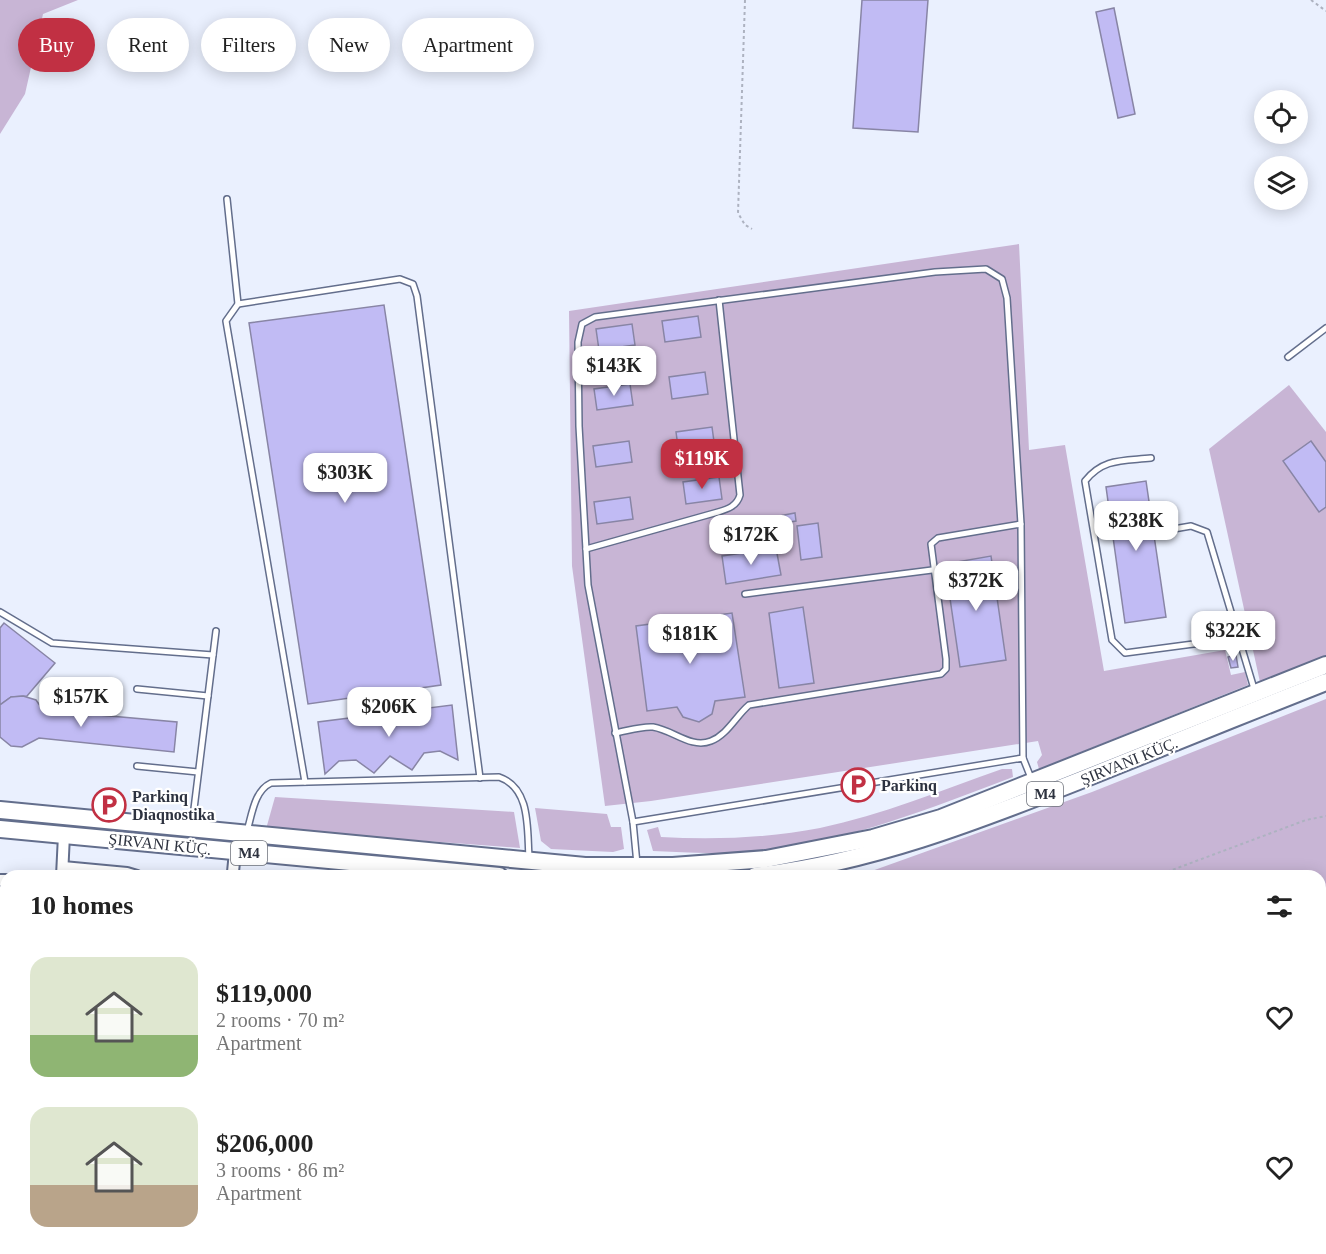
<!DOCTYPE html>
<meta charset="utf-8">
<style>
body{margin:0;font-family:Georgia,serif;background:#f6f6f6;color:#222;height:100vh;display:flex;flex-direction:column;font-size:22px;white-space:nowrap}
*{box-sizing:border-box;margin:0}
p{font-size:20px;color:#767676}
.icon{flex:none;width:33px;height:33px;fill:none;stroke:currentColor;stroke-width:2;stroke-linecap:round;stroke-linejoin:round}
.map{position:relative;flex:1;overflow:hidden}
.drawer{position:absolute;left:0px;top:870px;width:1326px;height:384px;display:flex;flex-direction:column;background:#fff;border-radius:18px 18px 0 0;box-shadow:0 3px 15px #0003}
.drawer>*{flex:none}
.banner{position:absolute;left:18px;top:18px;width:600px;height:54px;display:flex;gap:12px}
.controls{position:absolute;left:1254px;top:90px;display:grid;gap:12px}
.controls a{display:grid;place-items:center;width:54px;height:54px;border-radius:50%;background:#fff;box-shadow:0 3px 15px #0003;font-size:30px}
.price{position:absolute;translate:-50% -51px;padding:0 14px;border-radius:12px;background:#fff;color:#222;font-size:20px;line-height:39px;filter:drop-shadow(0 2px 3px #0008)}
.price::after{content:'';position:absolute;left:50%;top:36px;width:18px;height:14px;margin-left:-9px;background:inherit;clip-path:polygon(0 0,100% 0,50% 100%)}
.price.selected{background:#c13043;color:#fff}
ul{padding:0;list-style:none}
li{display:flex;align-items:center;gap:18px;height:150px;padding:0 30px}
li span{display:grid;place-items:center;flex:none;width:168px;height:120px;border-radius:18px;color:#555}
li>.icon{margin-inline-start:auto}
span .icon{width:72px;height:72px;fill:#fffc;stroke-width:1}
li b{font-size:26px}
h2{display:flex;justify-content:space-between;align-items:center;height:72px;padding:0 30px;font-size:26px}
.tag{padding:0 21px;border-radius:27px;background:#fff;box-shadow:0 3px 15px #0003;font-size:21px;line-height:54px}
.tag.selected{background:#c13043;color:#fff}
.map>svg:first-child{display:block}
.green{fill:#c8b5d5}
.building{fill:#c1bbf4;stroke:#8885a5;stroke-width:1.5}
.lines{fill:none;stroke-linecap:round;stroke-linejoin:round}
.service-casing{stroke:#636e8c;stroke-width:8}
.minor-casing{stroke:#636e8c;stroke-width:14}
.trunk-casing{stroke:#636e8c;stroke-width:20}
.path{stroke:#adb2c0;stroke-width:2;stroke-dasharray:3 3;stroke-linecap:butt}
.service{stroke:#fff;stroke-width:5}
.minor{stroke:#fff;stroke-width:10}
.trunk{stroke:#fff;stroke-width:16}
.labels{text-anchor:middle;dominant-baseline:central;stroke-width:4.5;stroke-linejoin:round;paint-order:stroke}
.shield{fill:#fff;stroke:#6c7079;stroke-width:1.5}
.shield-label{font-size:15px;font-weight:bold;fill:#2d323f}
.street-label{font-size:16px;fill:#2d323f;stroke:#fff}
.poi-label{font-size:16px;font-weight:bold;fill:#2d323f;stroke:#fff;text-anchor:start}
</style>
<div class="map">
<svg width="1326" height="1254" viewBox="0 0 1326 1254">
<rect width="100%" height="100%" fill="#eaf0fe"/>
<g class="green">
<polygon points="0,0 78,0 43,14 25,94 0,134"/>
<polygon points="1019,244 1029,450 1065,445 1104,671 1225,650 1231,675 1245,672 1248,685 1039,769 1037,762 1042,755 1038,741 651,801 605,806 572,566 569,311"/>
<polygon points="1289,385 1326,432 1326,656 1260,682 1209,449"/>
<polygon points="1326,699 1326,930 1320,932 1320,876 871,876 869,872 1092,792"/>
<path d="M1002 769H1012L1013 777C926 810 834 847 740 853 711 854 682 852 653 851L647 830 658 827 661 837C714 840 768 838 820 828 882 815 942 790 1002 769Z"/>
<polygon points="275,797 514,812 520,848 266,829"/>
<polygon points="535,808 607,814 611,827 621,827 624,849 613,852 551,849 541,841"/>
<polygon points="1326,965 1326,1112 1320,1114 1320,967"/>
</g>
<g class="building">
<polygon points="862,0 928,0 918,132 853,128"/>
<polygon points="1114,8 1135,114 1118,118 1096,12"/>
<polygon points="384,305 441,685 308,704 249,323"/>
<polygon points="698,316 701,337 665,342 662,321"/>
<polygon points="632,324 635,345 599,350 596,329"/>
<polygon points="705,372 708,394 672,399 669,377"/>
<polygon points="630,384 633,405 597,410 594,389"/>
<polygon points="712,427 715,449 679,454 676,432"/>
<polygon points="629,441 632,462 596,467 593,446"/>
<polygon points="1311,441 1326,462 1326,507 1319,512 1283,461"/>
<polygon points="719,477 722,499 686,504 683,482"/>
<polygon points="1146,481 1166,617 1125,623 1106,487"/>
<polygon points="630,497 633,519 597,524 594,502"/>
<polygon points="795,513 796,521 771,525 773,538 717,548 713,525 738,521 740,530 764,526 763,519"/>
<polygon points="818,523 822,557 801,560 797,526"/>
<polygon points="776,548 781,575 726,584 722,556"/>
<polygon points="991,556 1006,660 960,667 945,564"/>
<polygon points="803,607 814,683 779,688 769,613"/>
<polygon points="732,613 745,697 715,701 712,714 699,722 683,717 677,707 647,711 636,626"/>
<polygon points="4,623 55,663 27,696 11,697 0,705 0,628"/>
<polygon points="1236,655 1238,667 1231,668 1228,657"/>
<polygon points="23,696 36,700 43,710 177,722 174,752 39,738 22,747 11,746 0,737 0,705 11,697"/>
<polygon points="452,705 458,760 440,751 424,753 412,770 390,756 374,773 356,760 339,761 325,774 318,722"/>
</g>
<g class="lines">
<defs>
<g id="service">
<polyline points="227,199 238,304 226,321 305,782"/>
<polyline points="238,304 400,279 413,284 417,296 480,778"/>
<polyline points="1288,357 1326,328"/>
<path d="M1151 458C1123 461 1103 458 1085 481L1112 640 1125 653 1239 638"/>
<polyline points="1162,531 1191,526 1207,532 1255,692"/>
<path d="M586 549 718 512C728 509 737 506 740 495L719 300"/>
<polyline points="745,594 932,570"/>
<polyline points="0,612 52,643 213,655"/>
<polyline points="137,689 208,696"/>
<path d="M615 733C627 731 641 726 653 727 673 730 691 749 711 741 727 735 736 716 749 705L941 674 946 669V659L931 544 938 538 1021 524"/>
<polyline points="137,766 198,772"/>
<polyline points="633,822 588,585 579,426 578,342 582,324 595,317 935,272 986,269 1002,279 1007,298 1021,524 1023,758"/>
<polyline points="192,825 216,631"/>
<path d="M247 831C252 815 254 791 271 783L499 777C531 788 527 829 529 857"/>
<polyline points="637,864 633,822 1023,758 1031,778"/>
</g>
<g id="minor">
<polyline points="235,852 233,872 235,876"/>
<polyline points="63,867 127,873 137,876"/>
<polyline points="62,876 64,835"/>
<polyline points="0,880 6,880"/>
<polyline points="0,1032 6,1032"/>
<polyline points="0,1162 6,1163"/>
<polyline points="150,1248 151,1254"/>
<polyline points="272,1248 273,1254"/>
<polyline points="363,1248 364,1254"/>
<polyline points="456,1248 457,1254"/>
<polyline points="799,1248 800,1254"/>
</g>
<g id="trunk">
<polyline points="0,810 585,866 673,866 766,859 873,838 941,818 1326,665"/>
<polyline points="0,829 499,876"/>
<path d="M755 876C869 863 975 822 1081 780 1163 747 1244 714 1326 682"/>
</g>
</defs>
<use href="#service" class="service-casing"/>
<use href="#minor" class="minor-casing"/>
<use href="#trunk" class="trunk-casing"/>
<g class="path">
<polyline points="745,0 738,213 745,225 752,229"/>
<polyline points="1311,0 1326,11"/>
<polyline points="168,876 180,876"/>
<polyline points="1156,876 1306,820 1326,816"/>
<polyline points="1320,947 1326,945"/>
</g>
<use href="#service" class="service"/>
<use href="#minor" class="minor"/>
<use href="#trunk" class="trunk"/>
</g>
<defs>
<symbol id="parking-ring" viewBox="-11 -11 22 22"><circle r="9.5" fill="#fff" stroke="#c13043" stroke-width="1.5"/><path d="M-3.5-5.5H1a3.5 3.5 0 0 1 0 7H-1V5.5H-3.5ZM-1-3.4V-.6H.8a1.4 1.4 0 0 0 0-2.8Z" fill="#c13043"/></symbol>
</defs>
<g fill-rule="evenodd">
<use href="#parking-ring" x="839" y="766" width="38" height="38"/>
<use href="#parking-ring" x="90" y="786" width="38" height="38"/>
</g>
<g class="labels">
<g class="shield">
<rect x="1027" y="782" width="36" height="24" rx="4.5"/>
<rect x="231" y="841" width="36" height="24" rx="4.5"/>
</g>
<g class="shield-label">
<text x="1045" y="794">M4</text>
<text x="249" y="853">M4</text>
</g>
<g class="street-label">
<text transform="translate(1129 761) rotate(-22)">ŞIRVANI KÜÇ.</text>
<text transform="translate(160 844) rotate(6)">ŞIRVANI KÜÇ.</text>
</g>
<g class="poi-label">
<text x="881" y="785">Parkinq</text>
<text x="132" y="796">Parkinq<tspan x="132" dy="18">Diaqnostika</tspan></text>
</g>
</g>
</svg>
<div class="controls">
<a><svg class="icon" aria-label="locate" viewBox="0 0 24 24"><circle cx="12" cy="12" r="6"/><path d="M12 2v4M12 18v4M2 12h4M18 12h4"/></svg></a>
<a><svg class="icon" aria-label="layers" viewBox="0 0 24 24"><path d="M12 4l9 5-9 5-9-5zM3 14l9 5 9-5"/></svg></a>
</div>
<b class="price" style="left:614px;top:397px">$143K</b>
<b class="price selected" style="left:702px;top:490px">$119K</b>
<b class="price" style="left:345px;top:504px">$303K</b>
<b class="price" style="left:1136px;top:552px">$238K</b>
<b class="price" style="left:751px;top:566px">$172K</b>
<b class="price" style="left:976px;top:612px">$372K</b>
<b class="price" style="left:1233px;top:662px">$322K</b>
<b class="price" style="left:690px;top:665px">$181K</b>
<b class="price" style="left:81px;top:728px">$157K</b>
<b class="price" style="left:389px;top:738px">$206K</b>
<div class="banner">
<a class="tag selected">Buy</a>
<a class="tag">Rent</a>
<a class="tag">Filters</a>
<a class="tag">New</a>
<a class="tag">Apartment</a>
</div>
<section class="drawer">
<h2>10 homes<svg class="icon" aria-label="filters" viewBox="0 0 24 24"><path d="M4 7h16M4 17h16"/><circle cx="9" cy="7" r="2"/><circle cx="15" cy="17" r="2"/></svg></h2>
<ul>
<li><span style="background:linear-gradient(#dfe7d0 65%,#8fb573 0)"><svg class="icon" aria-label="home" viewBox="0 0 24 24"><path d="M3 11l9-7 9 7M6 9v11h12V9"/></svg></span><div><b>$119,000</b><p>2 rooms · 70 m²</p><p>Apartment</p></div><svg class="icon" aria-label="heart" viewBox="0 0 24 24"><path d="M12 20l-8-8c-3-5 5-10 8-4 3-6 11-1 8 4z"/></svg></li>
<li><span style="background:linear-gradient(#dfe7d0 65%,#b9a48a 0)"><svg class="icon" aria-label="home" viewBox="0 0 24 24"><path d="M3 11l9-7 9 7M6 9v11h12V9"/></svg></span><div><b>$206,000</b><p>3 rooms · 86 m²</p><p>Apartment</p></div><svg class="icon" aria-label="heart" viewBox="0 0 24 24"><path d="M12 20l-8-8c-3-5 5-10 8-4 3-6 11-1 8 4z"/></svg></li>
</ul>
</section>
</div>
